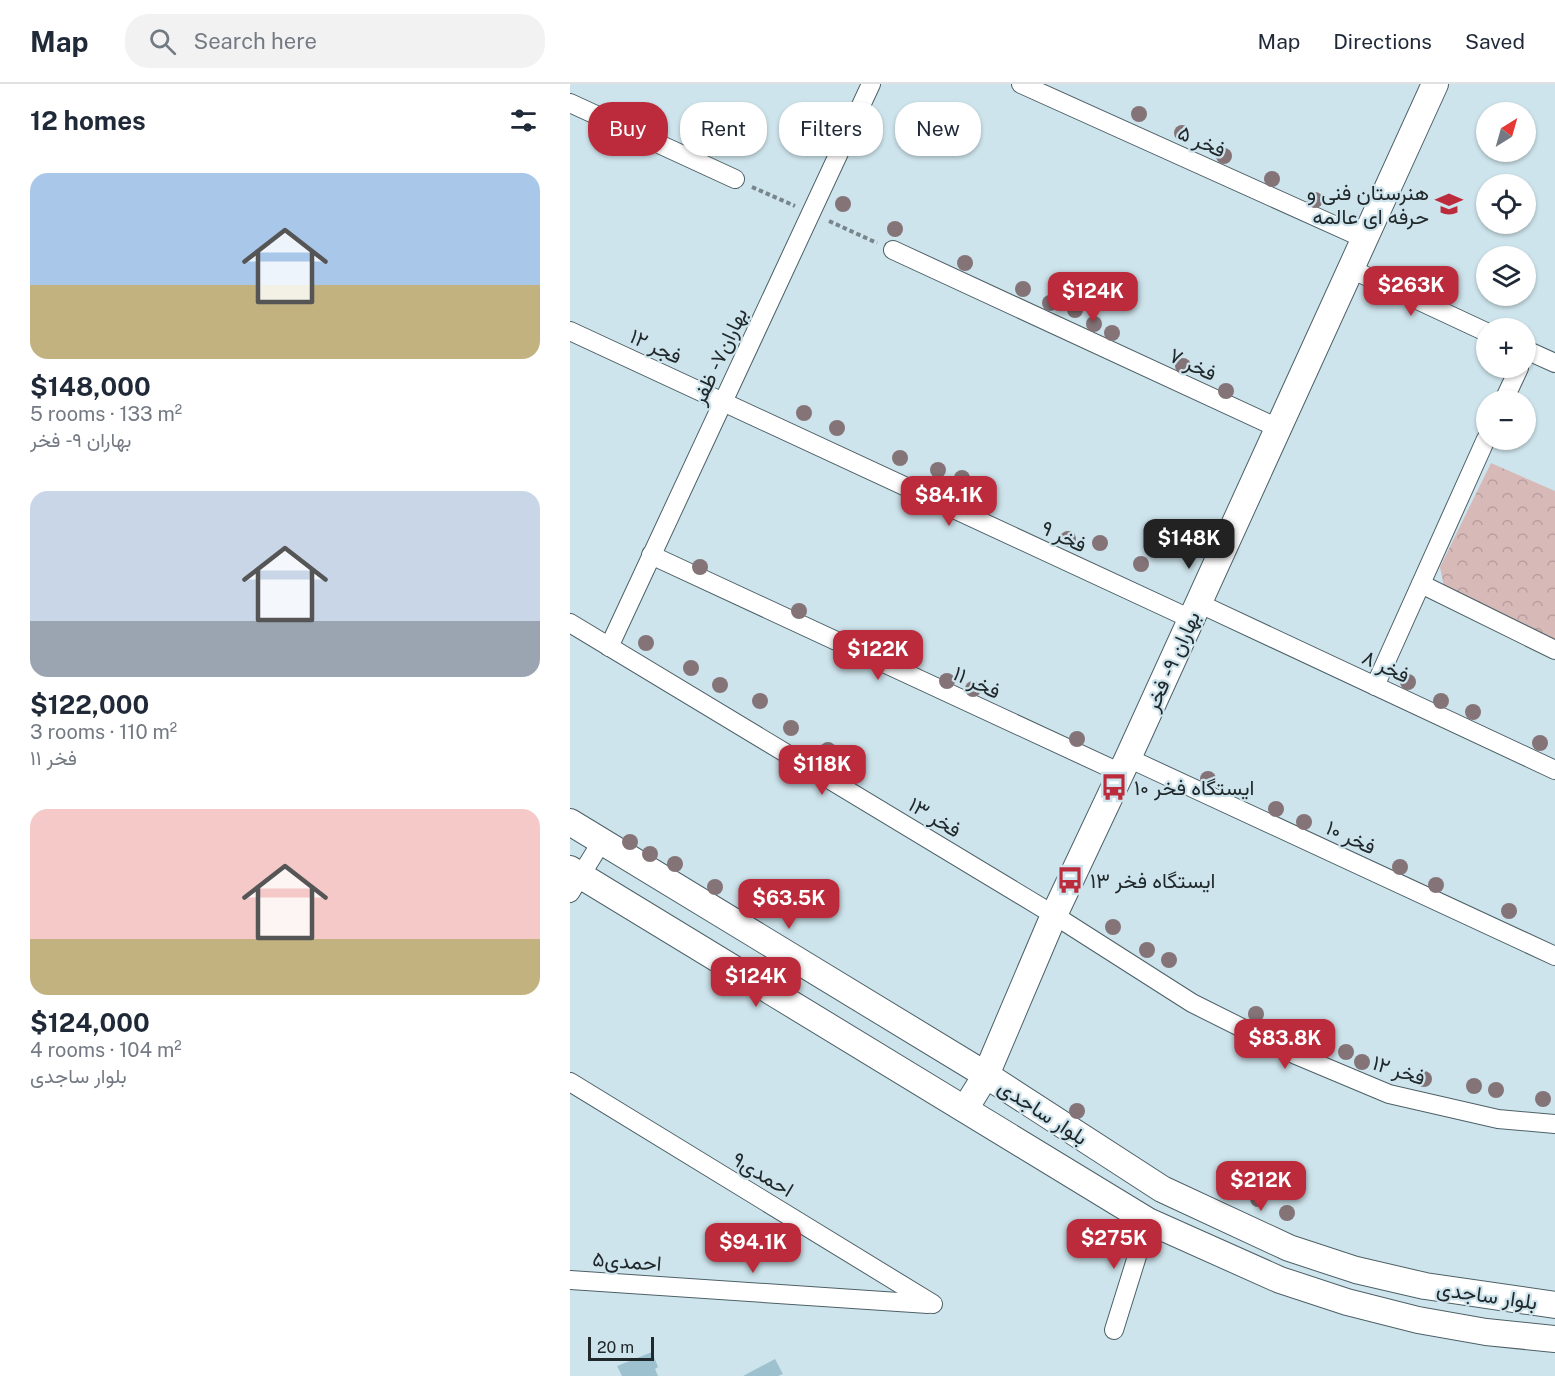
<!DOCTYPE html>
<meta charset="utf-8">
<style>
body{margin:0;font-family:"Public Sans",Vazirmatn,sans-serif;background:#f2f2f3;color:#1f2937;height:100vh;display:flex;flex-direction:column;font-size:22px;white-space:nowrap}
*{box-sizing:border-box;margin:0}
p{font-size:20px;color:#747a83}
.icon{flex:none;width:33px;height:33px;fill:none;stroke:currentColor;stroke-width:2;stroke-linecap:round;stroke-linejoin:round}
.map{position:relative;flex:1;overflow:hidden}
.side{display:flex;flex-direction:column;background:#fff;width:570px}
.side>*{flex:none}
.banner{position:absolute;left:18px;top:18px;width:570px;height:54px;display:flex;gap:12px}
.needle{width:39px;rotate:37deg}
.fabs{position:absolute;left:906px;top:18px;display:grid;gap:12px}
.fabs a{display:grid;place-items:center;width:60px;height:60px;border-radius:50%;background:#fff;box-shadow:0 2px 4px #0004;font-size:30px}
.scale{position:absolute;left:18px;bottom:15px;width:66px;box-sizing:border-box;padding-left:6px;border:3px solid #20282b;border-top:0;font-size:16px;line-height:21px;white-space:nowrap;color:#20282b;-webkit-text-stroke:4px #cee4ec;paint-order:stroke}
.price{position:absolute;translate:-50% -51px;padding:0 14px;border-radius:12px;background:#bc2b3b;color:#fff;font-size:20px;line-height:39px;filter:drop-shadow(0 2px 3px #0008)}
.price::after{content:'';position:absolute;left:50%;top:36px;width:18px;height:14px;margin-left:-9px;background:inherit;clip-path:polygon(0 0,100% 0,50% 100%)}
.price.current{background:#222;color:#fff}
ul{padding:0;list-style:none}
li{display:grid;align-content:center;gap:12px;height:318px;padding:0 30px}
li span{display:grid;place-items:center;height:186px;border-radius:18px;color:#555}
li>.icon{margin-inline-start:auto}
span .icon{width:108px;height:108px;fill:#fffc;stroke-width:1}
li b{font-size:26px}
h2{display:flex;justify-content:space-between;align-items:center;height:72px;padding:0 30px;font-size:26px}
.pill{padding:0 21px;border-radius:24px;background:#fff;box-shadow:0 2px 4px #0004;font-size:21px;line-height:54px}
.pill.current{background:#bc2b3b;color:#fff}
header{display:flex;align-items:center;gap:36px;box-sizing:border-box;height:84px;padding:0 30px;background:#fff;border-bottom:2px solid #e0e1e3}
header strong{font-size:28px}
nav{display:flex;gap:33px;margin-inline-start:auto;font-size:21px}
.search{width:420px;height:54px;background:#f2f2f3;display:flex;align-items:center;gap:15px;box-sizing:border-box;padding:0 21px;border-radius:24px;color:#747a83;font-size:22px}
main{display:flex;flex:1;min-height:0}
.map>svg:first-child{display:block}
.forest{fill:url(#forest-crowns)}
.building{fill:#9ec1cf}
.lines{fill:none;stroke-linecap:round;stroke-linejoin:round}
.street-casing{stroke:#4d6067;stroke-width:20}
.secondary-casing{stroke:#4d6067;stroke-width:28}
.path{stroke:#77868b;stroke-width:4;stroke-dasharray:4.5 3;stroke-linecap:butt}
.street{stroke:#fff;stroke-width:18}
.secondary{stroke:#fff;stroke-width:26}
.tree{fill:#847478}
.labels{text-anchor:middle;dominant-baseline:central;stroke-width:4.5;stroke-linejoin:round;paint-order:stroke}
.street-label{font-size:21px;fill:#20282b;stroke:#cee4ec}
.poi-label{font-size:21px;fill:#20282b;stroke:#cee4ec;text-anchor:start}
</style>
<header>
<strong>Map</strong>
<div class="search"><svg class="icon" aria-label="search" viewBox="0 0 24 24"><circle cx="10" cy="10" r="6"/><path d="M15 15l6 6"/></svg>Search here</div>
<nav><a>Map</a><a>Directions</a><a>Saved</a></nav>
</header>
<main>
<section class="side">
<h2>12 homes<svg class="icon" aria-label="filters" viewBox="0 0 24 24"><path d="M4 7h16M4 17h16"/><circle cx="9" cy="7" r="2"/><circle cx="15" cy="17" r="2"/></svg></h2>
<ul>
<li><span style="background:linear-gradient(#a9c7e8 60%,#c2b280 0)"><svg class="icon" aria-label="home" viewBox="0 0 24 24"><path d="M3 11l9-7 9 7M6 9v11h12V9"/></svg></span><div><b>$148,000</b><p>5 rooms · 133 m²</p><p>بهاران ۹ - فخر</p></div></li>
<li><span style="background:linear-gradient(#c9d6e8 70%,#9aa5b1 0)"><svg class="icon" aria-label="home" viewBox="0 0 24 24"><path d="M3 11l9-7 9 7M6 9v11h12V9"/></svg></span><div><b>$122,000</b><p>3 rooms · 110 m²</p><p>فخر ۱۱</p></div></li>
<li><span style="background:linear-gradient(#f6c9c9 70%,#c2b280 0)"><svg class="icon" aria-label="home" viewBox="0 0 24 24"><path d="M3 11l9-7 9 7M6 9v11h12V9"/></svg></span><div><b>$124,000</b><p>4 rooms · 104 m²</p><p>بلوار ساجدی</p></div></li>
</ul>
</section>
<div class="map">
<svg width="985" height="1292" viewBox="0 0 985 1292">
<defs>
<pattern id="forest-crowns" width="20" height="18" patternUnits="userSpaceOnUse" patternTransform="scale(1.5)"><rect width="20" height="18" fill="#d7b9b8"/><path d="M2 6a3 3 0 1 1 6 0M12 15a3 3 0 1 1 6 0" fill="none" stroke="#b89f9e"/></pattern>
</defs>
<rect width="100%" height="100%" fill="#cee4ec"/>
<polygon class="forest" points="921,379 985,407 985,556 874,503 870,483"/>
<g class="building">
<polygon points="82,1268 88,1283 85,1285 88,1292 52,1292 47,1282"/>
<polygon points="205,1275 213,1290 208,1292 173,1292"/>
</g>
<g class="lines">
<defs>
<g id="street">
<polyline points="451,0 795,155"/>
<polyline points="0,19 165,95"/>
<polyline points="323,166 708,344"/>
<polyline points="781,185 916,248"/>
<polyline points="0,247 621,535"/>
<polyline points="956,266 985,279"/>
<polyline points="934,316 949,284"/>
<polyline points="81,471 551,689"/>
<polyline points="851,500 985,566"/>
<polyline points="628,519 985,686"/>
<polyline points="0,539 484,831 622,919 726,971 819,1010 928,1035 985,1040"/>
<polyline points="39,563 301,0"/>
<polyline points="805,602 916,355"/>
<polyline points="558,674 985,872"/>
<polyline points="0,809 32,757"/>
<polyline points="0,998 363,1220"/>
<polyline points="0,1196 358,1220"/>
<polyline points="544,1246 578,1137"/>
</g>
<g id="secondary">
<polyline points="0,738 416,991 592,1105 719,1164 786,1186 855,1202 985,1221"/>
<polyline points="0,785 578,1137 710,1196 777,1218 848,1236 916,1248 985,1255"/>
<polyline points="395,1025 416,991 484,831 558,674 865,0"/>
</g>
</defs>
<use href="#street" class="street-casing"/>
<use href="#secondary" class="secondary-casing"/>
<g class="path">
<polyline points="182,103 225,122"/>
<polyline points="259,137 307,159"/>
</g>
<use href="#street" class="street"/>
<use href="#secondary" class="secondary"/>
</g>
<g class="tree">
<circle cx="569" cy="30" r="8"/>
<circle cx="612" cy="49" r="8"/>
<circle cx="654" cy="72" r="8"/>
<circle cx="702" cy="95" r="8"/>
<circle cx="745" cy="116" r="8"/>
<circle cx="273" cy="120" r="8"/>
<circle cx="325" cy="145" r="8"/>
<circle cx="395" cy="179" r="8"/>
<circle cx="453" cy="205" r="8"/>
<circle cx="480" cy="219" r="8"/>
<circle cx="505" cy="226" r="8"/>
<circle cx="524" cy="240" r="8"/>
<circle cx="542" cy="249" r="8"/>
<circle cx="613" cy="282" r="8"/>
<circle cx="656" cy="307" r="8"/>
<circle cx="234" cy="329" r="8"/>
<circle cx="267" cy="344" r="8"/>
<circle cx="330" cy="374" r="8"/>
<circle cx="368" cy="386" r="8"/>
<circle cx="392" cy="394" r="8"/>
<circle cx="498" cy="455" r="8"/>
<circle cx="530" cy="459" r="8"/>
<circle cx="571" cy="480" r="8"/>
<circle cx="130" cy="483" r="8"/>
<circle cx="229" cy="527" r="8"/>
<circle cx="76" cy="559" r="8"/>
<circle cx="121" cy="584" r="8"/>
<circle cx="377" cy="597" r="8"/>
<circle cx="838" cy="598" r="8"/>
<circle cx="150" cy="601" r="8"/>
<circle cx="403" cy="605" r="8"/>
<circle cx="190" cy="617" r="8"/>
<circle cx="871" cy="617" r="8"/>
<circle cx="903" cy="628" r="8"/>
<circle cx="221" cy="644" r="8"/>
<circle cx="507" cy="655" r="8"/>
<circle cx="970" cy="659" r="8"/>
<circle cx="258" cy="666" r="8"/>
<circle cx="638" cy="695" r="8"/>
<circle cx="706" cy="725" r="8"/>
<circle cx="734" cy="738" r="8"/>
<circle cx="60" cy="758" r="8"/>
<circle cx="80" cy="770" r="8"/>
<circle cx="105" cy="780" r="8"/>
<circle cx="830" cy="783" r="8"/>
<circle cx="866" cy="801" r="8"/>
<circle cx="145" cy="803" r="8"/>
<circle cx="939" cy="827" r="8"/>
<circle cx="543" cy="843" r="8"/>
<circle cx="577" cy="866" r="8"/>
<circle cx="599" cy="876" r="8"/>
<circle cx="686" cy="930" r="8"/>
<circle cx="739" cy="952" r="8"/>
<circle cx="776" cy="968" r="8"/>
<circle cx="792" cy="978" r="8"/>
<circle cx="854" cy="995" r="8"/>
<circle cx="904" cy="1002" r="8"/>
<circle cx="926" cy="1006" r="8"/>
<circle cx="973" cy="1015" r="8"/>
<circle cx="507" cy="1027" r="8"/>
<circle cx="660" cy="1106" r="8"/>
<circle cx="688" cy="1115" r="8"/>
<circle cx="717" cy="1129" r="8"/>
</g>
<defs>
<symbol id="school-bare" viewBox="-9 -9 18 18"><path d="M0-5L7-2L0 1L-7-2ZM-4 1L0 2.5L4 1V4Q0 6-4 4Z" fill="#bc2b3b" stroke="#cee4ec" stroke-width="2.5" paint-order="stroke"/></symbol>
<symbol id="bus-bare" viewBox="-9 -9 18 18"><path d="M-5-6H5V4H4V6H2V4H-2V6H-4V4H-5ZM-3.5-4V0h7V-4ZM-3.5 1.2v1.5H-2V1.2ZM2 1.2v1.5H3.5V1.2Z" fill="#bc2b3b" stroke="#cee4ec" stroke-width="2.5" paint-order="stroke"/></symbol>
</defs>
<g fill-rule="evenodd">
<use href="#school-bare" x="860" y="101" width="38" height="38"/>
<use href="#bus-bare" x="525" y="684" width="38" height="38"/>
<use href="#bus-bare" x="481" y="777" width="38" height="38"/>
</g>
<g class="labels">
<g class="street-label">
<text transform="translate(632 57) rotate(24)">فخر ۵</text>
<text transform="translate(86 262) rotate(25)">فجر ۱۲</text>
<text transform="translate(149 272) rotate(-65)">بهاران۷ - ظفر</text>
<text transform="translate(623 280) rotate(25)">فخر ۷</text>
<text transform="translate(494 452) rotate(25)">فخر ۹</text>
<text transform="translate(602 577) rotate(-66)">بهاران ۹ - فخر</text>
<text transform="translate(816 582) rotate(25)">فخر ۸</text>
<text transform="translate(407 598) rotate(25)">فخر ۱۱</text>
<text transform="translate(365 733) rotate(31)">فخر ۱۳</text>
<text transform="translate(781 753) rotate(25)">فخر ۱۰</text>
<text transform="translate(829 986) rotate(18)">فخر ۱۲</text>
<text transform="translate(473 1028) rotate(33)">بلوار ساجدی</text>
<text transform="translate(193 1090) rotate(31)">احمدی۹</text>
<text transform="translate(57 1177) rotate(4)">احمدی۵</text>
<text transform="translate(917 1211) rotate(8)">بلوار ساجدی</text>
</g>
<g class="poi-label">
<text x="859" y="108" text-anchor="end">هنرستان فنی و<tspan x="859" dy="24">حرفه ای عالمه</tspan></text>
<text x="564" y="703">ایستگاه فخر ۱۰</text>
<text x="520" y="796">ایستگاه فخر ۱۳</text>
</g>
</g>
</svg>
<div class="fabs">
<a><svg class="needle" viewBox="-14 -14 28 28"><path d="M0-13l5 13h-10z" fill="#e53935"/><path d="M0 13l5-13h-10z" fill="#747a83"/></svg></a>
<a><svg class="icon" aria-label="locate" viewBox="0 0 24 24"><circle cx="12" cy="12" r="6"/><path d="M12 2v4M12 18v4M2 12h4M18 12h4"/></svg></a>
<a><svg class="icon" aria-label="layers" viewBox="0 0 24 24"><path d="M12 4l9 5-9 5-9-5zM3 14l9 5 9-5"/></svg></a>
<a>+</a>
<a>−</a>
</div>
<div class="scale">20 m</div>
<b class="price" style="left:841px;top:233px">$263K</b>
<b class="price" style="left:523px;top:239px">$124K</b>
<b class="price" style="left:379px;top:443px">$84.1K</b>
<b class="price current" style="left:619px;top:486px">$148K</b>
<b class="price" style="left:308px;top:597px">$122K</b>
<b class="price" style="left:252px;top:712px">$118K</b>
<b class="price" style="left:219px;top:846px">$63.5K</b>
<b class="price" style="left:186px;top:924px">$124K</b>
<b class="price" style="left:715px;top:986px">$83.8K</b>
<b class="price" style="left:691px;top:1128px">$212K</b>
<b class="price" style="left:544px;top:1186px">$275K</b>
<b class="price" style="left:183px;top:1190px">$94.1K</b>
<div class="banner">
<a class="pill current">Buy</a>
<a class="pill">Rent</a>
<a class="pill">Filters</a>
<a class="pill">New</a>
</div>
</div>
</main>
